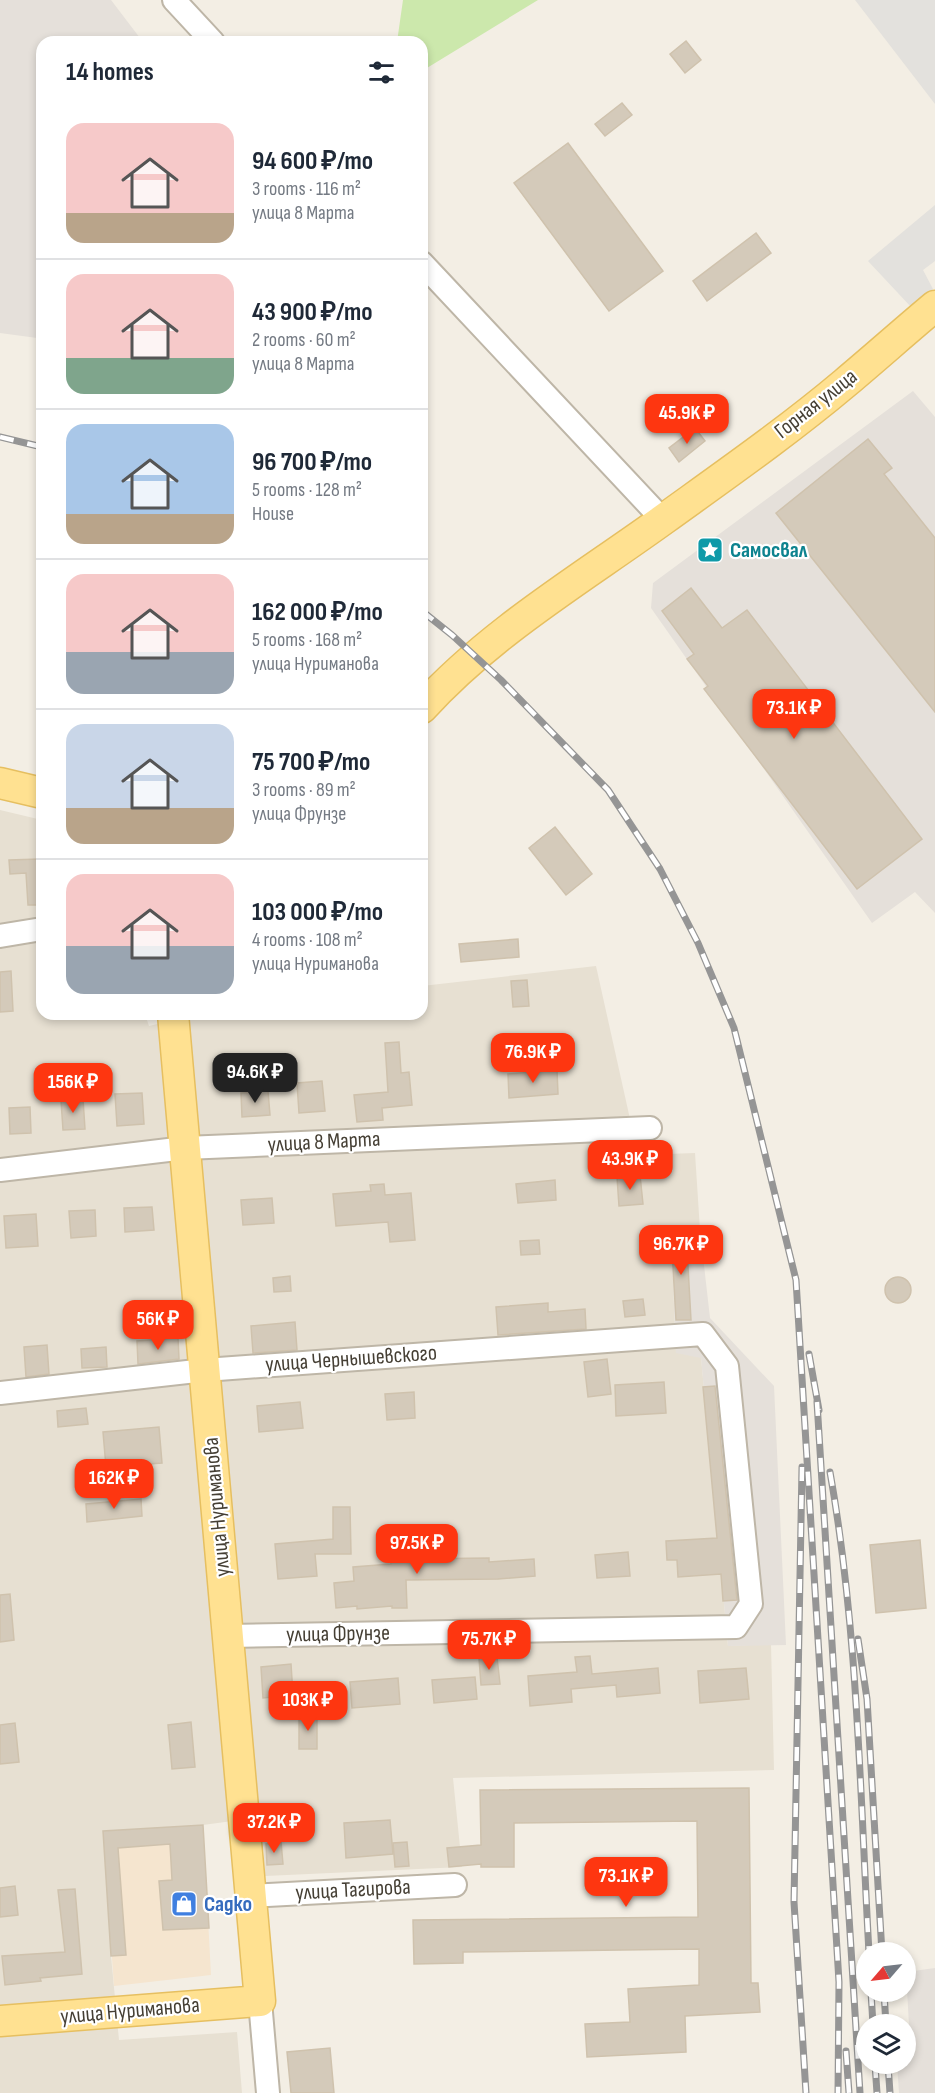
<!DOCTYPE html>
<meta charset="utf-8">
<style>
body{margin:0;font-family:"Sofia Sans Condensed",sans-serif;background:#f2f2f3;color:#1f2937;height:100vh;display:flex;flex-direction:column;font-size:22px;white-space:nowrap}
*{box-sizing:border-box;margin:0}
p{font-size:20px;color:#747a83}
.icon{flex:none;width:33px;height:33px;fill:none;stroke:currentColor;stroke-width:2;stroke-linecap:round;stroke-linejoin:round}
.map{position:relative;flex:1;overflow:hidden}
.drawer{position:absolute;left:36px;top:36px;width:392px;height:984px;display:flex;flex-direction:column;background:#fff;border-radius:18px;box-shadow:0 3px 9px #0003}
.drawer>*{flex:none}
.needle{width:39px;rotate:242deg}
.fabs{position:absolute;left:856px;top:1942px;display:grid;gap:12px}
.fabs a{display:grid;place-items:center;width:60px;height:60px;border-radius:50%;background:#fff;box-shadow:0 3px 9px #0003;font-size:30px}
.price{position:absolute;translate:-50% -51px;padding:0 14px;border-radius:12px;background:#fe3610;color:#fff;font-size:20px;line-height:39px;filter:drop-shadow(0 2px 3px #0008)}
.price::after{content:'';position:absolute;left:50%;top:36px;width:18px;height:14px;margin-left:-9px;background:inherit;clip-path:polygon(0 0,100% 0,50% 100%)}
.price.on{background:#222;color:#fff}
ul{padding:0;list-style:none}
li{display:flex;align-items:center;gap:18px;height:150px;padding:0 30px}
li+li{border-top:2px solid #e0e1e3}
li span{display:grid;place-items:center;flex:none;width:168px;height:120px;border-radius:18px;color:#555}
li>.icon{margin-inline-start:auto}
span .icon{width:72px;height:72px;fill:#fffc;stroke-width:1}
li b{font-size:26px}
h2{display:flex;justify-content:space-between;align-items:center;height:72px;padding:0 30px;font-size:26px}
.map>svg:first-child{display:block}
.residential{fill:#e7e0d2}
.commercial{fill:#f5e5cf}
.industrial{fill:#e5e0da}
.green{fill:#cce8ac}
.parking{fill:#e3e1dd}
.building{fill:#d4caba;stroke:#cfc2ad;stroke-width:1.5}
.lines{fill:none;stroke-linecap:round;stroke-linejoin:round}
.minor-casing{stroke:#beb6a7;stroke-width:26}
.major-casing{stroke:#e6bf60;stroke-width:33}
.minor{stroke:#fff;stroke-width:22}
.major{stroke:#ffe191;stroke-width:30}
.rail-casing{stroke:#959595;stroke-width:7}
.rail{stroke:#fff;stroke-width:4.5;stroke-dasharray:14;stroke-linecap:butt}
.labels{text-anchor:middle;dominant-baseline:central;stroke-width:4.5;stroke-linejoin:round;paint-order:stroke}
.street-label{font-size:22px;fill:#453f34;stroke:#fff}
.culture-label{font-size:22px;font-weight:bold;fill:#0d838f;stroke:#fff;text-anchor:start}
.shop-label{font-size:22px;font-weight:bold;fill:#366cbe;stroke:#fff;text-anchor:start}
</style>
<div class="map">
<svg width="935" height="2093" viewBox="0 0 935 2093">
<rect width="100%" height="100%" fill="#f3eee4"/>
<polygon class="residential" points="0,810 42,820 42,1014 145,1014 149,1026 198,1014 422,1014 422,986 596,966 638,1155 695,1153 700,1230 671,1232 676,1352 701,1357 728,1646 771,1644 774,1770 453,1778 462,1867 265,1876 262,1817 203,1825 103,1831 111,1956 119,2040 237,2032 242,2093 0,2093"/>
<polygon class="commercial" points="203,1825 211,1975 114,1986 103,1831"/>
<g class="industrial">
<polygon points="0,0 111,0 143,42 42,42 42,296 37,338 0,333"/>
<polygon points="913,391 935,417 935,913 915,892 872,923 651,608 653,583"/>
<polygon points="700,1230 710,1318 774,1386 786,1645 728,1646 701,1358 676,1353 671,1232"/>
<polygon points="935,1968 935,2093 899,2093 897,2064 906,2064 906,2061 911,2060 906,1972"/>
</g>
<polygon class="green" points="403,0 538,0 422,71 422,42 397,42"/>
<g class="parking">
<polygon points="855,0 935,0 935,104"/>
<polygon points="935,205 935,261 923,270 933,289 912,308 868,261"/>
</g>
<g class="building">
<polygon points="686,41 701,60 685,73 670,54"/>
<polygon points="622,103 632,115 605,136 595,124"/>
<polygon points="568,143 663,271 609,311 514,183"/>
<polygon points="756,233 771,253 707,301 693,281"/>
<polygon points="695,428 705,441 679,462 669,448"/>
<polygon points="868,439 892,468 884,474 935,538 935,712 776,513"/>
<polygon points="691,588 722,628 747,610 922,839 857,889 704,689 708,686 687,659 694,654 662,611"/>
<polygon points="555,827 592,874 566,895 529,848"/>
<polygon points="39,859 41,905 28,905 26,873 10,874 9,860"/>
<polygon points="518,939 519,957 461,962 459,944"/>
<polygon points="11,971 13,1011 0,1012 0,972"/>
<polygon points="527,980 529,1006 513,1007 511,981"/>
<polygon points="399,1042 401,1073 409,1072 412,1105 382,1108 383,1120 357,1122 354,1095 388,1092 385,1043"/>
<polygon points="557,1070 558,1094 509,1098 508,1074"/>
<polygon points="322,1081 325,1111 299,1113 297,1083"/>
<polygon points="268,1091 270,1115 242,1117 241,1093"/>
<polygon points="142,1093 144,1124 117,1126 115,1094"/>
<polygon points="83,1099 85,1129 63,1130 61,1100"/>
<polygon points="30,1107 31,1133 10,1134 9,1108"/>
<polygon points="640,1175 643,1204 619,1206 617,1177"/>
<polygon points="555,1180 556,1200 518,1203 516,1184"/>
<polygon points="384,1184 385,1195 411,1193 415,1240 390,1242 388,1222 336,1226 333,1194 371,1191 370,1185"/>
<polygon points="272,1198 274,1223 243,1225 241,1200"/>
<polygon points="152,1207 154,1230 125,1232 124,1208"/>
<polygon points="95,1210 96,1236 71,1238 69,1211"/>
<polygon points="36,1214 38,1246 6,1248 4,1216"/>
<polygon points="686,1231 691,1320 676,1320 671,1232"/>
<polygon points="539,1240 540,1254 521,1255 520,1241"/>
<polygon points="290,1276 291,1291 274,1292 273,1278"/>
<circle cx="898" cy="1290" r="13"/>
<polygon points="643,1299 645,1315 625,1317 623,1301"/>
<polygon points="548,1303 548,1312 585,1309 586,1329 498,1335 496,1307"/>
<polygon points="295,1322 297,1350 253,1353 251,1326"/>
<polygon points="178,1338 179,1359 138,1364 137,1341"/>
<polygon points="47,1345 49,1374 26,1377 24,1347"/>
<polygon points="106,1347 107,1367 82,1368 81,1349"/>
<polygon points="607,1359 611,1394 588,1397 584,1362"/>
<polygon points="664,1382 666,1413 616,1416 615,1385"/>
<polygon points="715,1386 737,1600 723,1601 721,1574 678,1577 677,1560 667,1560 666,1541 717,1538 703,1387"/>
<polygon points="414,1392 415,1418 387,1420 385,1394"/>
<polygon points="300,1402 303,1428 259,1432 257,1406"/>
<polygon points="86,1408 88,1424 58,1427 57,1411"/>
<polygon points="159,1427 162,1463 106,1467 103,1432"/>
<polygon points="141,1499 142,1516 87,1522 86,1504"/>
<polygon points="333,1507 350,1507 351,1554 315,1554 317,1576 278,1579 275,1544 333,1539"/>
<polygon points="390,1525 405,1525 406,1559 489,1558 489,1562 534,1559 535,1576 498,1579 406,1580 407,1608 392,1608 392,1606 357,1609 357,1606 336,1608 334,1583 354,1581 353,1567 391,1564"/>
<polygon points="920,1540 926,1608 876,1613 870,1545"/>
<polygon points="628,1552 630,1576 597,1578 595,1555"/>
<polygon points="10,1594 14,1640 0,1642 0,1595"/>
<polygon points="590,1656 592,1674 658,1668 660,1693 617,1697 616,1685 571,1689 572,1702 530,1706 528,1676 577,1672 575,1657"/>
<polygon points="497,1657 500,1684 481,1685 479,1658"/>
<polygon points="291,1664 293,1695 263,1698 261,1667"/>
<polygon points="746,1668 749,1699 700,1703 698,1671"/>
<polygon points="475,1677 477,1699 434,1703 432,1680"/>
<polygon points="398,1678 400,1704 352,1708 350,1682"/>
<rect x="299" y="1715" width="18" height="34"/>
<polygon points="191,1722 195,1767 172,1769 168,1725"/>
<polygon points="15,1723 19,1762 0,1764 0,1725"/>
<polygon points="749,1788 751,1983 758,1983 760,2012 685,2016 686,2052 587,2057 585,2024 630,2022 628,1989 699,1985 699,1949 463,1952 463,1963 414,1964 413,1920 698,1917 697,1821 514,1823 514,1867 481,1867 481,1864 449,1867 447,1848 481,1845 480,1790"/>
<polygon points="390,1820 393,1854 346,1858 344,1823"/>
<polygon points="203,1825 209,1928 163,1930 159,1881 172,1880 170,1844 118,1848 126,1955 111,1956 103,1831"/>
<polygon points="281,1842 283,1864 267,1865 266,1844"/>
<polygon points="407,1842 409,1866 395,1867 393,1843"/>
<polygon points="15,1886 18,1915 0,1917 0,1888"/>
<polygon points="75,1889 82,1974 40,1978 41,1981 5,1985 2,1956 65,1952 58,1890"/>
<polygon points="330,2048 334,2093 291,2093 287,2052"/>
</g>
<g class="lines">
<defs>
<g id="minor">
<polyline points="174,0 213,42"/>
<polyline points="422,263 663,520"/>
<polyline points="0,936 42,929"/>
<polyline points="0,1170 185,1148 650,1128"/>
<polyline points="0,1393 205,1370 703,1334 727,1366 751,1604 736,1627 228,1636"/>
<polyline points="251,1896 455,1885"/>
<polyline points="260,2001 268,2093"/>
</g>
<g id="major">
<path d="M422 708C491 632 581 579 664 519 725 475 788 431 845 383 876 357 905 331 935 306"/>
<polyline points="0,783 42,793"/>
<polyline points="0,2021 260,2001 173,1014"/>
</g>
</defs>
<use href="#minor" class="minor-casing"/>
<use href="#major" class="major-casing"/>
<use href="#minor" class="minor"/>
<use href="#major" class="major"/>
<defs>
<g id="rail">
<polyline points="0,437 42,447"/>
<polyline points="422,611 452,635 501,680 608,790 660,869 698,943 734,1028 796,1280 839,1982 838,2093"/>
<polyline points="809,1354 819,1410"/>
<polyline points="817,1402 860,2093"/>
<polyline points="802,1467 794,1902 806,2093"/>
<path d="M830 1472C858 1630 860 1793 869 1953"/>
<polyline points="858,1639 867,1699 882,1953"/>
<polyline points="871,1992 873,2025"/>
<polyline points="884,1992 886,2025"/>
<polyline points="846,2051 849,2093"/>
<polyline points="875,2064 877,2093"/>
<polyline points="888,2064 890,2093"/>
</g>
</defs>
<use href="#rail" class="rail-casing"/>
<use href="#rail" class="rail"/>
</g>
<defs>
<symbol id="sight-square" viewBox="-11 -11 22 22"><rect x="-9" y="-9" width="18" height="18" rx="4" fill="#0f9aa8" stroke="#fff"/><path d="M0-6L1.8-2.2L6-1.7L2.9 1.2L3.7 5.4L0 3.3L-3.7 5.4L-2.9 1.2L-6-1.7L-1.8-2.2Z" fill="#fff"/></symbol>
<symbol id="shop-square" viewBox="-11 -11 22 22"><rect x="-9" y="-9" width="18" height="18" rx="4" fill="#3f7fe0" stroke="#fff"/><path d="M-5-2.5h2.3a2.7 3.5 0 0 1 5.4 0H5L5.5 6h-11ZM-1.5-2.5h3a1.5 2.3 0 0 0-3 0Z" fill="#fff"/></symbol>
</defs>
<g fill-rule="evenodd">
<use href="#sight-square" x="695" y="535" width="30" height="30"/>
<use href="#shop-square" x="169" y="1889" width="30" height="30"/>
</g>
<g class="labels">
<g class="street-label">
<text transform="translate(816 404) rotate(-38)">Горная улица</text>
<text transform="translate(324 1142) rotate(-3)">улица 8 Марта</text>
<text transform="translate(351 1359) rotate(-4)">улица Чернышевского</text>
<text transform="translate(217 1507) rotate(-95)">улица Нуриманова</text>
<text transform="translate(338 1634) rotate(-1)">улица Фрунзе</text>
<text transform="translate(353 1890) rotate(-3)">улица Тагирова</text>
<text transform="translate(130 2011) rotate(-5)">улица Нуриманова</text>
</g>
<g class="culture-label">
<text x="730" y="550">Самосвал</text>
</g>
<g class="shop-label">
<text x="204" y="1904">Садко</text>
</g>
</g>
</svg>
<div class="fabs">
<a><svg class="needle" viewBox="-14 -14 28 28"><path d="M0-13l5 13h-10z" fill="#e53935"/><path d="M0 13l5-13h-10z" fill="#747a83"/></svg></a>
<a><svg class="icon" aria-label="layers" viewBox="0 0 24 24"><path d="M12 4l9 5-9 5-9-5zM3 14l9 5 9-5"/></svg></a>
</div>
<b class="price" style="left:687px;top:445px">45.9K ₽</b>
<b class="price" style="left:794px;top:740px">73.1K ₽</b>
<b class="price" style="left:533px;top:1084px">76.9K ₽</b>
<b class="price on" style="left:255px;top:1104px">94.6K ₽</b>
<b class="price" style="left:73px;top:1114px">156K ₽</b>
<b class="price" style="left:630px;top:1191px">43.9K ₽</b>
<b class="price" style="left:681px;top:1276px">96.7K ₽</b>
<b class="price" style="left:158px;top:1351px">56K ₽</b>
<b class="price" style="left:114px;top:1510px">162K ₽</b>
<b class="price" style="left:417px;top:1575px">97.5K ₽</b>
<b class="price" style="left:489px;top:1671px">75.7K ₽</b>
<b class="price" style="left:308px;top:1732px">103K ₽</b>
<b class="price" style="left:274px;top:1854px">37.2K ₽</b>
<b class="price" style="left:626px;top:1908px">73.1K ₽</b>
<section class="drawer">
<h2>14 homes<svg class="icon" aria-label="filters" viewBox="0 0 24 24"><path d="M4 7h16M4 17h16"/><circle cx="9" cy="7" r="2"/><circle cx="15" cy="17" r="2"/></svg></h2>
<ul>
<li><span style="background:linear-gradient(#f6c9c9 75%,#b9a48a 0)"><svg class="icon" aria-label="home" viewBox="0 0 24 24"><path d="M3 11l9-7 9 7M6 9v11h12V9"/></svg></span><div><b>94 600 ₽/mo</b><p>3 rooms · 116 m²</p><p>улица 8 Марта</p></div></li>
<li><span style="background:linear-gradient(#f6c9c9 70%,#7fa58c 0)"><svg class="icon" aria-label="home" viewBox="0 0 24 24"><path d="M3 11l9-7 9 7M6 9v11h12V9"/></svg></span><div><b>43 900 ₽/mo</b><p>2 rooms · 60 m²</p><p>улица 8 Марта</p></div></li>
<li><span style="background:linear-gradient(#a9c7e8 75%,#b9a48a 0)"><svg class="icon" aria-label="home" viewBox="0 0 24 24"><path d="M3 11l9-7 9 7M6 9v11h12V9"/></svg></span><div><b>96 700 ₽/mo</b><p>5 rooms · 128 m²</p><p>House</p></div></li>
<li><span style="background:linear-gradient(#f6c9c9 65%,#9aa5b1 0)"><svg class="icon" aria-label="home" viewBox="0 0 24 24"><path d="M3 11l9-7 9 7M6 9v11h12V9"/></svg></span><div><b>162 000 ₽/mo</b><p>5 rooms · 168 m²</p><p>улица Нуриманова</p></div></li>
<li><span style="background:linear-gradient(#c9d6e8 70%,#b9a48a 0)"><svg class="icon" aria-label="home" viewBox="0 0 24 24"><path d="M3 11l9-7 9 7M6 9v11h12V9"/></svg></span><div><b>75 700 ₽/mo</b><p>3 rooms · 89 m²</p><p>улица Фрунзе</p></div></li>
<li><span style="background:linear-gradient(#f6c9c9 60%,#9aa5b1 0)"><svg class="icon" aria-label="home" viewBox="0 0 24 24"><path d="M3 11l9-7 9 7M6 9v11h12V9"/></svg></span><div><b>103 000 ₽/mo</b><p>4 rooms · 108 m²</p><p>улица Нуриманова</p></div></li>
</ul>
</section>
</div>
